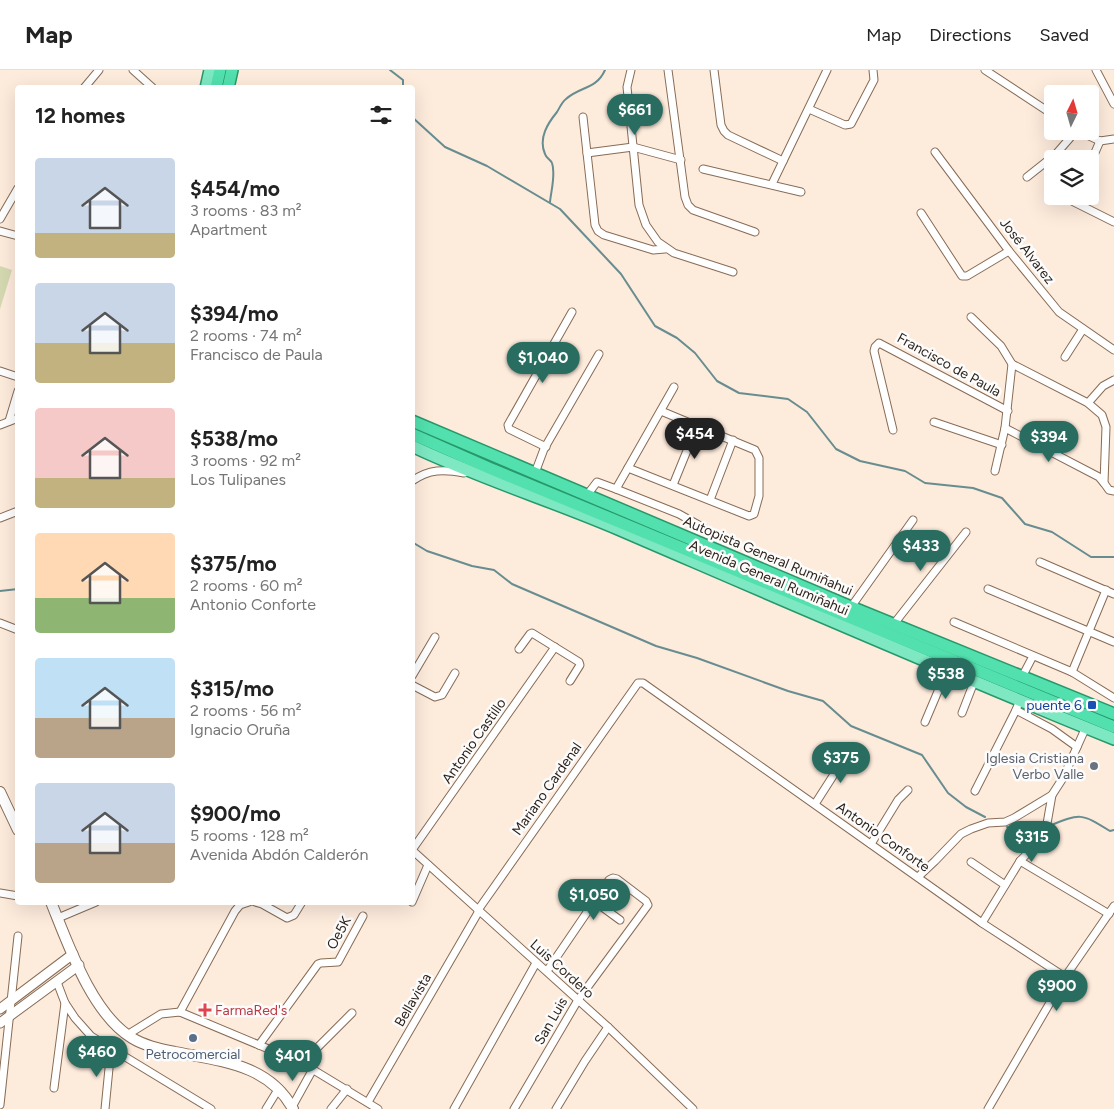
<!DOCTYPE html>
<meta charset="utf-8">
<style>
body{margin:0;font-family:Figtree,sans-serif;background:#f6f6f6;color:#222;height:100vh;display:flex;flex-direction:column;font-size:19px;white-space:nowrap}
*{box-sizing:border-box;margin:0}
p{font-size:16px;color:#767676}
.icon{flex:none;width:28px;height:28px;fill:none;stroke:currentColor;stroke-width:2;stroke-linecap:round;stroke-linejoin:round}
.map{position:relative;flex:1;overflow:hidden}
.panel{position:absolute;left:15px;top:15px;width:400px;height:820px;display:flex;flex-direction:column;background:#fff;border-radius:5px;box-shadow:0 5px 20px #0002}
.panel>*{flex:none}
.needle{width:32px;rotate:5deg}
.tools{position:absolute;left:1044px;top:15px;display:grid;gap:10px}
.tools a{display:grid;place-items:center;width:55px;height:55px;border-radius:5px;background:#fff;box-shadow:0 5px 20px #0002;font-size:25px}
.price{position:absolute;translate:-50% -42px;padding:0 11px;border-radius:18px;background:#286d60;color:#fff;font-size:16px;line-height:32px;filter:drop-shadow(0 1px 2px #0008)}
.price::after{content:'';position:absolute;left:50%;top:30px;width:15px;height:11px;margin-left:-8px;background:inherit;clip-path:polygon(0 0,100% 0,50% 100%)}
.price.current{background:#222;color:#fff}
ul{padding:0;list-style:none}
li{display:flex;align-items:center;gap:15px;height:125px;padding:0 20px}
li span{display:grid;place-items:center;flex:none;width:140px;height:100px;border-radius:5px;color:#555}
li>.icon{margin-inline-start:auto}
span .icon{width:60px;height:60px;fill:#fffc;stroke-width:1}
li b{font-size:21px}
h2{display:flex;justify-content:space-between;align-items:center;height:60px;padding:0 20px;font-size:21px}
header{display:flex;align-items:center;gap:30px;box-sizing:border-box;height:70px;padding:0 25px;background:#fff;border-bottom:1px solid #e0e0e0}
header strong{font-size:24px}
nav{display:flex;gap:28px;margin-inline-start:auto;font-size:18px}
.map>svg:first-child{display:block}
.green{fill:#d5d9b1}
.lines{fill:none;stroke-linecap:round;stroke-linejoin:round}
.stream{stroke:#678d90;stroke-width:2}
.minor-casing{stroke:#876c56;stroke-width:9}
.tertiary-casing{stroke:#876c56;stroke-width:11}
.secondary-casing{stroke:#876c56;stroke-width:12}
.primary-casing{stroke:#27986b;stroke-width:14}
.trunk-casing{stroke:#27986b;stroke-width:14}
.minor{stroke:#fff;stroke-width:7}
.tertiary{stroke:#fff;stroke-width:9}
.secondary{stroke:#fff;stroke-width:10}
.primary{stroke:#7de8c2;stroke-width:11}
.trunk{stroke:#52e0ae;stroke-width:11}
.transit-dot{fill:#1a4fb4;stroke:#fcfcfc;stroke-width:2}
.worship-dot{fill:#6b7280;stroke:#fcfcfc;stroke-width:2}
.health-dot{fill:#e0444e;stroke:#fcfcfc;stroke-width:2}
.service-dot{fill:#5c6f8a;stroke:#fcfcfc;stroke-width:2}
.labels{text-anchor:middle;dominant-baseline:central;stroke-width:5;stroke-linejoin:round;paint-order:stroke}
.street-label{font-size:14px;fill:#2a1f16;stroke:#fcfcfc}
.transit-label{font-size:14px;fill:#164399;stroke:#fcfcfc;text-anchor:end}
.worship-label{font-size:14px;fill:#5b616d;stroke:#fcfcfc;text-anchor:end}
.health-label{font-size:14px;fill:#be3a42;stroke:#fcfcfc;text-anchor:start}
.service-label{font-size:14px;fill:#4e5e75;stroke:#fcfcfc}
</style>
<header>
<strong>Map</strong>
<nav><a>Map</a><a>Directions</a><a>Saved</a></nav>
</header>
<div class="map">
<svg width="1114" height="1039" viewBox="0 0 1114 1039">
<rect width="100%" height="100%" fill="#fdebdc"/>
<polygon class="green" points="0,196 12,200 0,239"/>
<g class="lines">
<g class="stream">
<polyline points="390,0 403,10 403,18"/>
<polyline points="412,47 445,77 487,96 560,139 621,204 655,256 677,268 695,283 717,311 739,323 788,329 807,342 836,379 860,391 905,401 925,413 973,418 1002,428 1025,454 1052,462 1091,487 1114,487"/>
<path d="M550 132C551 121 556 104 552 93 551 90 546 88 545 84 538 68 548 53 557 42 560 37 562 32 566 29 580 16 596 20 605 0"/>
<polyline points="412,472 427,481 472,496 494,500 512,514 656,576 697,588 788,621 823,631 851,656 922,685 948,723 966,737 985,747"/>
<polyline points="0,521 18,519"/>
<path d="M1049 756C1081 743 1081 743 1110 761L1114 760"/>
<polyline points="1007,757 1030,763 1040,759"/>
</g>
<defs>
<g id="minor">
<polyline points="133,0 153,18"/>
<polyline points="631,0 627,17 639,135 646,155 658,172 674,183 733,202"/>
<polyline points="668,0 685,127 688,135 693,140 755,162"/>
<polyline points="714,0 721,55 724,61 728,65 783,91"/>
<polyline points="985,0 1052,44"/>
<polyline points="1096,0 1114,34"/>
<polyline points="84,18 99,0"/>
<polyline points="809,39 845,55 851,54 874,10 873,0"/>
<polyline points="583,47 595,155 598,161 604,165 653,180 665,179"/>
<polyline points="1078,61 1100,71 1114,69"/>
<polyline points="935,82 1009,181 1059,242 1114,280"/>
<polyline points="587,83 633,77 681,90"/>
<polyline points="1090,94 1100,71"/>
<polyline points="703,99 801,122"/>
<polyline points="1027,107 1056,84 1076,61"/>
<polyline points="772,114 827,0"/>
<polyline points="1076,126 1074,132 1114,152"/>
<polyline points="921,143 962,206 967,206 1009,181"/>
<polyline points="0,149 18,118"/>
<polyline points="0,161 18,166"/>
<polyline points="971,247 1001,276 1012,294 1088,333 1102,345 1106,357 1104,413 1109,420 1114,421"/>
<polyline points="1065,287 1083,259"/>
<polyline points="0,301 18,307"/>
<polyline points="1088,333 1103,316 1114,310"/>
<polyline points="9,351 18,321"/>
<polyline points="934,352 1002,375"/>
<polyline points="0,355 18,348"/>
<polyline points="1005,358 1099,407 1104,413"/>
<polyline points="893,360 874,281 875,277 879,273 1008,341"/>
<polyline points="546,377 509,359 508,355 572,242"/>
<polyline points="628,398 749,446 754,444 759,426 759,388 755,380 661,341"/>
<polyline points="995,401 1005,358 1012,294"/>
<polyline points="535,403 544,379 599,284"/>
<path d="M412 411C429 399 444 399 464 403"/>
<polyline points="673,415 697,356"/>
<polyline points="616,419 679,444 704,458"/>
<polyline points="587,425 597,412 616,419 674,317"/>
<polyline points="710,430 733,370"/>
<polyline points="0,448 18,441"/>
<polyline points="1040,492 1114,524"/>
<polyline points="988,519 1114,572"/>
<polyline points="851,537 913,450"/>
<polyline points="954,552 1072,602 1114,628"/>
<polyline points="0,553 18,560"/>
<polyline points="893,555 966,462"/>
<polyline points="519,579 530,564 532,563 579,592 580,595 570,611"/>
<polyline points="1072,602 1106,520"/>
<polyline points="412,606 435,567"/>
<polyline points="1022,607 1033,586"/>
<polyline points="412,615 435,627 442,625 455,603"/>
<polyline points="1016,640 1052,659 1077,677"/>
<polyline points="962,643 974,612"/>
<polyline points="925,652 947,600"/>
<polyline points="975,721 1016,640 1020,630"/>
<polyline points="815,734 847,684 852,680 859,681"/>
<polyline points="871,774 898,730 908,720"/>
<polyline points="412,780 608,957 693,1039"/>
<polyline points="412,780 555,577"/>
<polyline points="1020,791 1109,844"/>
<polyline points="971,792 1005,815"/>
<polyline points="918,807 935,791 961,764 971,759 988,753 1005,752 1014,748 1052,725 1063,708 1086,657"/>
<polyline points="0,823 18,826"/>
<polyline points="594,831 620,850"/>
<polyline points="255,832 262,834 287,848 294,845 302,832"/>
<polyline points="412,832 428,795"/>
<polyline points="478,840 638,613 643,613 982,853 1065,907"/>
<polyline points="58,848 96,832"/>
<polyline points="982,853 1020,791 1045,765 1052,725"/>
<polyline points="57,912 65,933 75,948 91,966 211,1039"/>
<polyline points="180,942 235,841 240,835 249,832"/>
<polyline points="127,965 161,944 180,942 302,993 378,1039"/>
<polyline points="259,975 318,894 321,893 338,892 363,846"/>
<polyline points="302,993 352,943"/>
<polyline points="54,1018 65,933"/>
<polyline points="368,1032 479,841"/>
<polyline points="0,1035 18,866"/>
<polyline points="292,1037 313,999"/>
<polyline points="105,1039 111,978"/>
<polyline points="266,1039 279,1018"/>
<polyline points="331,1039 347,1019"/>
<polyline points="454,1039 536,893"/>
<polyline points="514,1039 578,930 648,835 646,831 617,809 613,808 609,810 547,901"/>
<polyline points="556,1039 585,991 608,957"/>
<polyline points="988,1039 1065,907 1114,836"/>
</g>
<g id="tertiary">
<polyline points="0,939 73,884"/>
<polyline points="0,953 79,895"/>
</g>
<g id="secondary">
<polyline points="0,722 18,760"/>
<path d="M51 832C68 874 92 944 132 968 145 976 161 979 175 982 220 991 269 994 293 1039"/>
</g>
<g id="primary">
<polyline points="206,18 210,0"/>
<path d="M412 376C479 408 550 430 618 459 783 530 948 602 1114 669"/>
</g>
<g id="trunk">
<polyline points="216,18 220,0"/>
<polyline points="228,18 232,0"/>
<polyline points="412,351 851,537 1114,644"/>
<polyline points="412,364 489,398 1114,657"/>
</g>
</defs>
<use href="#minor" class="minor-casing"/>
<use href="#tertiary" class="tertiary-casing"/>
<use href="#secondary" class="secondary-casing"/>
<use href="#primary" class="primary-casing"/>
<use href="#trunk" class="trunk-casing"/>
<use href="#minor" class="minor"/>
<use href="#tertiary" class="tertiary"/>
<use href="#secondary" class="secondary"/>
<use href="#primary" class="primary"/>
<use href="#trunk" class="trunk"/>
</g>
<rect class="transit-dot" x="1087" y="630" width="10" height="10" rx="2.5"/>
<circle class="worship-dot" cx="1094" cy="696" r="5"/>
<path class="health-dot" d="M202.5 932.5h5v5h5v5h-5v5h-5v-5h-5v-5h5z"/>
<circle class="service-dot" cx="193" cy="968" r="5"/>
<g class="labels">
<g class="street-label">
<text transform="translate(1027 181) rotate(52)">José Alvarez</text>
<text transform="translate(949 295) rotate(29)">Francisco de Paula</text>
<text transform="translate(768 486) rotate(23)">Autopista General Rumiñahui</text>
<text transform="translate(769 508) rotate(23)">Avenida General Rumiñahui</text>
<text transform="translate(474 671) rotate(-55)">Antonio Castillo</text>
<text transform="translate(547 719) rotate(-55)">Mariano Cardenal</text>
<text transform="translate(883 767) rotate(35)">Antonio Conforte</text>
<text transform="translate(339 863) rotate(-62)">Oe5K</text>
<text transform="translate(562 899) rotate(42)">Luis Cordero</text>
<text transform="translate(413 930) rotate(-60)">Bellavista</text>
<text transform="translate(551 951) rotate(-60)">San Luis</text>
</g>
<g class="transit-label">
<text x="1082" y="635">puente 6</text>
</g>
<g class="worship-label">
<text x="1084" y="688">Iglesia Cristiana<tspan x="1084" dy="16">Verbo Valle</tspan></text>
</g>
<g class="health-label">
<text x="215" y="940">FarmaRed's</text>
</g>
<g class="service-label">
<text x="193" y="984">Petrocomercial</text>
</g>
</g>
</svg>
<div class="tools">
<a><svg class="needle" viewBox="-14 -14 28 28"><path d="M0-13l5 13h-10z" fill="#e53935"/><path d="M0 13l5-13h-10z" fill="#767676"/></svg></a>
<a><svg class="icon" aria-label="layers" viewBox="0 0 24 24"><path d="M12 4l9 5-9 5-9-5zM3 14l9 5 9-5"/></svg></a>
</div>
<b class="price" style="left:635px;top:66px">$661</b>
<b class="price" style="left:543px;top:314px">$1,040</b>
<b class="price current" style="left:695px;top:390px">$454</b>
<b class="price" style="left:1049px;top:393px">$394</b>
<b class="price" style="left:921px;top:502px">$433</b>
<b class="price" style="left:946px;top:630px">$538</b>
<b class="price" style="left:841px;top:714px">$375</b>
<b class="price" style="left:1032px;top:793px">$315</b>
<b class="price" style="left:594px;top:851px">$1,050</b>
<b class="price" style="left:1057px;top:942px">$900</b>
<b class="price" style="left:97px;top:1008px">$460</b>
<b class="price" style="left:293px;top:1012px">$401</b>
<section class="panel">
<h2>12 homes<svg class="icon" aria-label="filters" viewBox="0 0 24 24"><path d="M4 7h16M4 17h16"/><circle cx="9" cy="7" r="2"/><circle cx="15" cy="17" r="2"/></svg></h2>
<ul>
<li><span style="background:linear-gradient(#c9d6e8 75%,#c2b280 0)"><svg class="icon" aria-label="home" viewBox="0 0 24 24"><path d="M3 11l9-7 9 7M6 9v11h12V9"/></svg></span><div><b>$454/mo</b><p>3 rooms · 83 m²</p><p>Apartment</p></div></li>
<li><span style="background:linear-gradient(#c9d6e8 60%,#c2b280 0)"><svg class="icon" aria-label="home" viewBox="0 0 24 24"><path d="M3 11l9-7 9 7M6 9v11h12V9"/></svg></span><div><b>$394/mo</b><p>2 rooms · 74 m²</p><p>Francisco de Paula</p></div></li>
<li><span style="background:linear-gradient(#f6c9c9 70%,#c2b280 0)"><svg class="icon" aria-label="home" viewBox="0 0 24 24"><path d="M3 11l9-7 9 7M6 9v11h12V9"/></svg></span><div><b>$538/mo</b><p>3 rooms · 92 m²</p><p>Los Tulipanes</p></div></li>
<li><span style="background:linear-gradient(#ffd9b3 65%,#8fb573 0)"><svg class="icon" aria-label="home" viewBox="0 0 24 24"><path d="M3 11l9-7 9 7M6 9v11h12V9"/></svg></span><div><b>$375/mo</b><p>2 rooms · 60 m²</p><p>Antonio Conforte</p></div></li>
<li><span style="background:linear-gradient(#bfe0f5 60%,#b9a48a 0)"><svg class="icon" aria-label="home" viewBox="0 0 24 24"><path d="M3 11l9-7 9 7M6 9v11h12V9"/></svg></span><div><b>$315/mo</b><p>2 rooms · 56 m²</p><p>Ignacio Oruña</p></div></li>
<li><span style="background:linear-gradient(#c9d6e8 60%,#b9a48a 0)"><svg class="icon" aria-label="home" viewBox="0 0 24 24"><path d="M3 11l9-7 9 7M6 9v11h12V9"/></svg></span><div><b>$900/mo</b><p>5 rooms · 128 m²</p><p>Avenida Abdón Calderón</p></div></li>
</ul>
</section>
</div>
